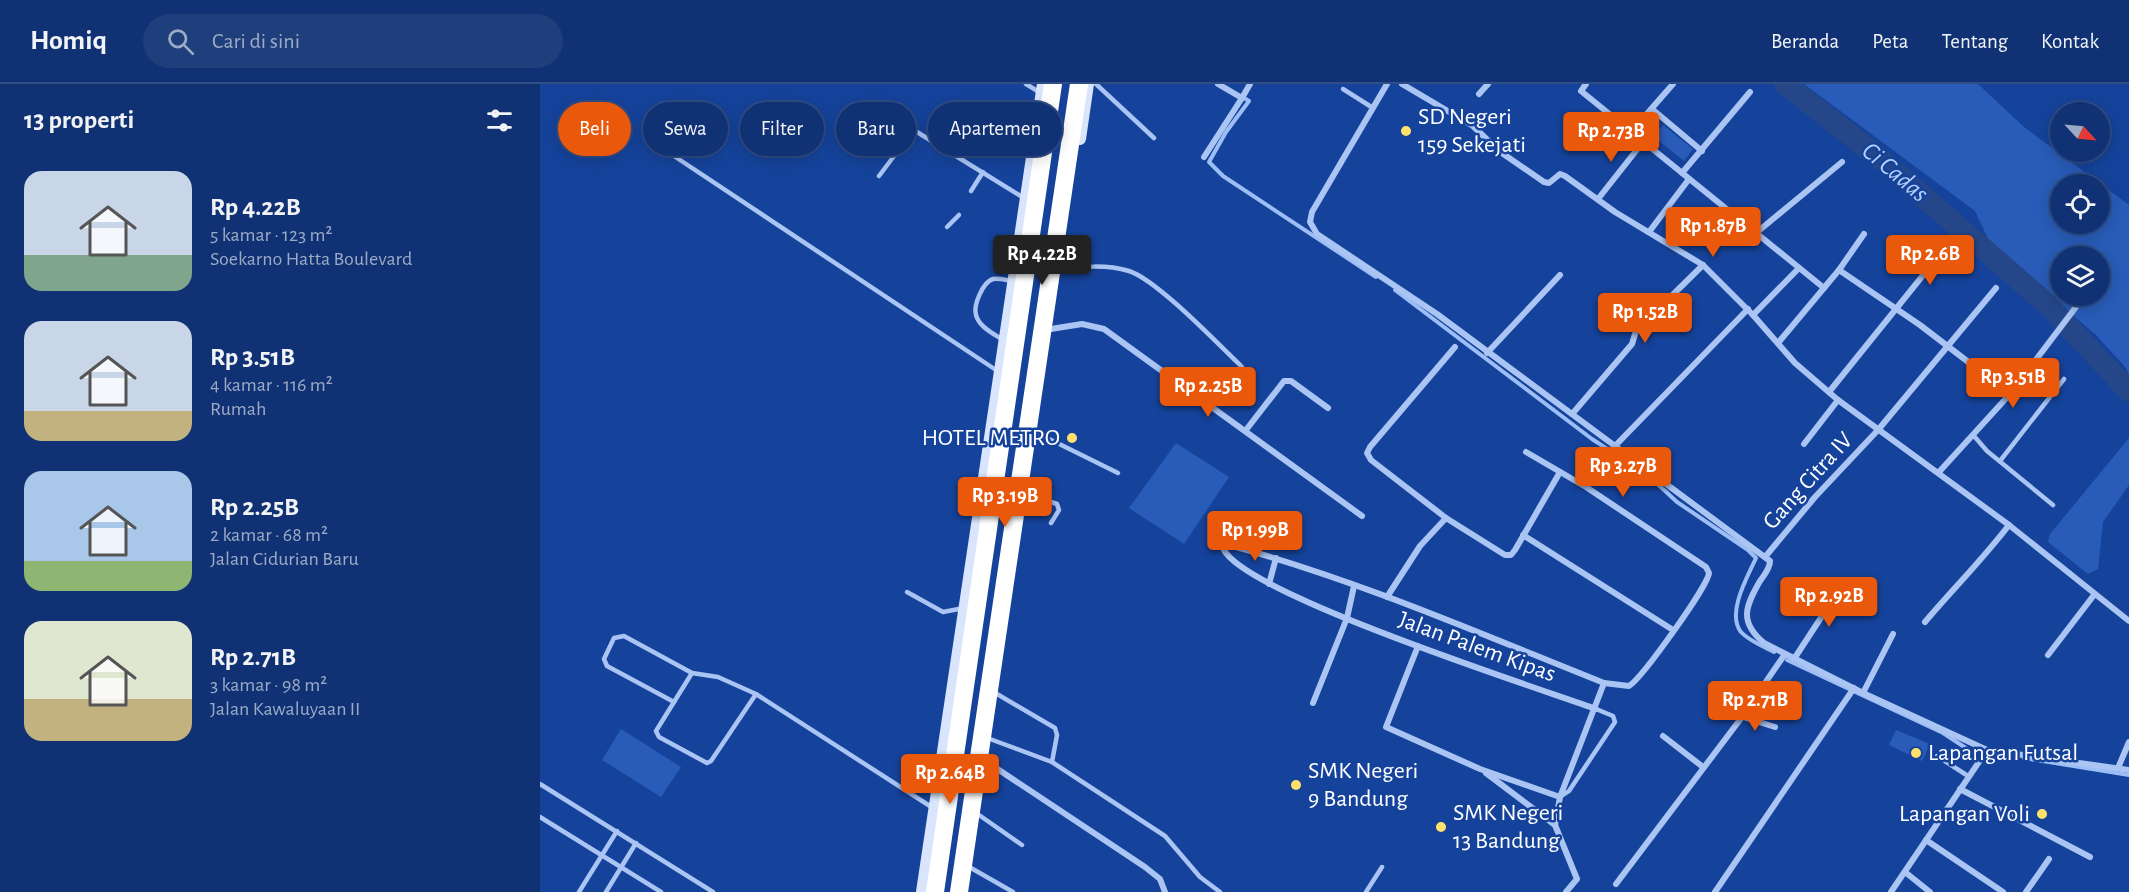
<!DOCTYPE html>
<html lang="id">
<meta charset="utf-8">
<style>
body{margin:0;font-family:"Alegreya Sans",sans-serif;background:#1e3e7c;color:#f1f3f6;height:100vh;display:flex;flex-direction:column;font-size:22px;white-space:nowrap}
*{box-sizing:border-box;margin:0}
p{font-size:20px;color:#9caac5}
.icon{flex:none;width:33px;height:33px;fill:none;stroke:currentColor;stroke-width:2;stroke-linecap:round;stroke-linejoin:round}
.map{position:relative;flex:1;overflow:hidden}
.drawer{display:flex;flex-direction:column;background:#103274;width:540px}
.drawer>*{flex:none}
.banner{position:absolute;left:18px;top:18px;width:570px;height:54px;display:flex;gap:12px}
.needle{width:39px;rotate:116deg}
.fabs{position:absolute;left:1510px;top:18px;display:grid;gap:12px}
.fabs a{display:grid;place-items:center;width:60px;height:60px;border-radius:50%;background:#103274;box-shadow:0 3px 15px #0003,0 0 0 2px #304d86;font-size:30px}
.price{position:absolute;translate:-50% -51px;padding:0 14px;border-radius:6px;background:#ea580c;color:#fff;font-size:20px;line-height:39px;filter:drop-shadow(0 2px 3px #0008)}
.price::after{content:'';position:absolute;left:50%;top:36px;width:18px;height:14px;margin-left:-9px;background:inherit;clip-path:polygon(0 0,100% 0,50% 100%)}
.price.current{background:#222;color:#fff}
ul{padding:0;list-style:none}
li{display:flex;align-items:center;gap:18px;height:150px;padding:0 24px}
li span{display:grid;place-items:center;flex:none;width:168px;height:120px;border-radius:18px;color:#555}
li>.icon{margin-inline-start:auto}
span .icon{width:72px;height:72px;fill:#fffc;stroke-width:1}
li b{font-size:26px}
h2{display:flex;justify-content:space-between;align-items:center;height:72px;padding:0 24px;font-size:26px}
.tag{padding:0 21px;border-radius:27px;background:#103274;box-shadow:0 3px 15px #0003,0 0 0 2px #304d86;font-size:21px;line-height:54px}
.tag.current{background:#ea580c;color:#fff}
header{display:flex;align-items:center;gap:36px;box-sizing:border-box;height:84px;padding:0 30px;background:#103274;border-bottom:2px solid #304d86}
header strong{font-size:28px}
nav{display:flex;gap:33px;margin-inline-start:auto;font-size:21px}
.search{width:420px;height:54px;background:#1e3e7c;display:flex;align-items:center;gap:15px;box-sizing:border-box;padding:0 21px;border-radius:33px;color:#9caac5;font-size:22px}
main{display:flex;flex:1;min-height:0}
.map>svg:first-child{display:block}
.green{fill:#285cb8;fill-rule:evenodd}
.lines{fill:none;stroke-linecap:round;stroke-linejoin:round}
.stream{stroke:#9cbdf5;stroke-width:4}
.river{stroke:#254789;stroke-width:22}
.lane{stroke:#aac4f3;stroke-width:4.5}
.street{stroke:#aac4f3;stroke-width:6}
.secondary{stroke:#d9e5fc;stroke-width:12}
.highway{stroke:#fff;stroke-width:18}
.poi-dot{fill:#ffe26c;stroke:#15439b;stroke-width:2}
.labels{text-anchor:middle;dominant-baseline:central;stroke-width:5;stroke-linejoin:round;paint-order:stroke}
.poi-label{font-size:24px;fill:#fff;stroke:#15439b;text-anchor:start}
.street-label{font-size:24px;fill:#fff;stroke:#15439b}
.water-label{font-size:26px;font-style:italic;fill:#b7cff9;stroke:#15439b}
</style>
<header>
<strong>Homiq</strong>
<div class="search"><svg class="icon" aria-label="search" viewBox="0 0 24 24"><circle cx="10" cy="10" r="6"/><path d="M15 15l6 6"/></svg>Cari di sini</div>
<nav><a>Beranda</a><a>Peta</a><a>Tentang</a><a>Kontak</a></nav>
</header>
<main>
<section class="drawer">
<h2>13 properti<svg class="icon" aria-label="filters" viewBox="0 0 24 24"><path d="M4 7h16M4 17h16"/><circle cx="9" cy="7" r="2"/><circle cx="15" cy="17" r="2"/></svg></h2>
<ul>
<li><span style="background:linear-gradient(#c9d6e8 70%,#7fa58c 0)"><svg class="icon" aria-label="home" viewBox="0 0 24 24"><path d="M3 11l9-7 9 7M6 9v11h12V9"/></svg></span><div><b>Rp 4.22B</b><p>5 kamar · 123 m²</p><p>Soekarno Hatta Boulevard</p></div></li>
<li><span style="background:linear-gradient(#c9d6e8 75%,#c2b280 0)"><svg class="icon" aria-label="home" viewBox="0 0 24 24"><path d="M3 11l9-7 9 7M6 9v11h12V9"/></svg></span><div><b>Rp 3.51B</b><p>4 kamar · 116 m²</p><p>Rumah</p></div></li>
<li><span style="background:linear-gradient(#a9c7e8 75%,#8fb573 0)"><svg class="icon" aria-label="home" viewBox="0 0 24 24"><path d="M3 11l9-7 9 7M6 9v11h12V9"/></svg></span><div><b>Rp 2.25B</b><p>2 kamar · 68 m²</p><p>Jalan Cidurian Baru</p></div></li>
<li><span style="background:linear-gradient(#dfe7d0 65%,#c2b280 0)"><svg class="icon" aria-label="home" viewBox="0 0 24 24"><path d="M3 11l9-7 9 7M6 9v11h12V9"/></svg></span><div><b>Rp 2.71B</b><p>3 kamar · 98 m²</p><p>Jalan Kawaluyaan II</p></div></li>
</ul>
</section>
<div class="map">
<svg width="1589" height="808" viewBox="0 0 1589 808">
<rect width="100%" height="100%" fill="#15439b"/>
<g class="green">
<path d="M1264 0H1438L1484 43 1589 121V292L1586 284 1556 251 1451 161 1435 127ZM1521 100H1560V140H1521ZM1521 172H1560V212H1521Z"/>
<polygon points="1123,41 1153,65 1144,77 1113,52"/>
<polygon points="1589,354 1589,401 1563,438 1558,485 1548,490 1508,458 1510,450"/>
<polygon points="636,359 689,393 644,460 589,424"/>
<polygon points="81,645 141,683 121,713 62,676"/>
<polygon points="1356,646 1390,660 1382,677 1349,661"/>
</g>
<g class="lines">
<g class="stream">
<polyline points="701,12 709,17 686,48 669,78 683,92 836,193"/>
<path d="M855 206 1052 355 1110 393 1137 418 1208 466 1216 474C1208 492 1186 529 1201 548 1208 556 1224 563 1234 568"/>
<polyline points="1247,576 1403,649 1432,668"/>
<polyline points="1444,673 1447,670 1459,670"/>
<polyline points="1484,674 1589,691"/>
</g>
<polyline class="river" points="1245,0 1331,67 1508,221 1589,307"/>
<g class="lane">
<polyline points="486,0 499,8"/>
<polyline points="556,0 614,54"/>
<polyline points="803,5 833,24"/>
<polyline points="448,47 491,69"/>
<polyline points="134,72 459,288"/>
<polyline points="339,92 372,48 377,48 484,114"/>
<polyline points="431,107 443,88"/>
<polyline points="407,143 419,131"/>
<path d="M520 188C539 181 568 181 589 187 617 196 678 260 702 283"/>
<path d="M463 256C454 250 439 243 436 231 433 221 443 198 453 195 459 194 466 196 472 197"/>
<polyline points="495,348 578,389"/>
<polyline points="1434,352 1447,367 1513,421"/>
<polyline points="1460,377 1524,295"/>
<polyline points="485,409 517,420 519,426 511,439"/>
<polyline points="367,508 403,528 424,524"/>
<polyline points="152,589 116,647 119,653 167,679 171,677 216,610"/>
<polyline points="457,610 515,644 517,651 512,678 625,752 660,793 680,808"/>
<polyline points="134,618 67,582 64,575 74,554 84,552 152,589 178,593 216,610 393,724"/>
<polyline points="450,655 512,678"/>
<polyline points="1397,672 1428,692"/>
<polyline points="0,700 173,808"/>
<polyline points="1020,713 1029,707 1075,638 1073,632 1056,625"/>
<polyline points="439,731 482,761"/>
<polyline points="0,733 121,808"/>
<polyline points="431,784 473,808"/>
<polyline points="39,808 77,747"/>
<polyline points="66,808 96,759"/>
<polyline points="826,808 842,783"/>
</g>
<g class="street">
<path d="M847 0 772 128 770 138 777 150 897 230 1230 477C1230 485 1224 491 1220 497 1205 523 1199 538 1224 559L1323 609 1447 666 1589 686"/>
<polyline points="862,0 933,42 959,67 1004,98 1009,99 1020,90 1025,92 1075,128 1163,181 1213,231 1255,279 1298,316 1469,441 1589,537"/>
<polyline points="1046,0 1041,7 1284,204"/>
<polyline points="939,10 948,0"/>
<polyline points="702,14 710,0"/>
<polyline points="1112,25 1162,67"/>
<polyline points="1091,48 1133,0"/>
<polyline points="664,73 702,14 678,0"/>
<polyline points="1142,89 1210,8"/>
<polyline points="1058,115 1103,58"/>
<polyline points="1109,148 1149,95"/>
<polyline points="1216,149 1302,78"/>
<polyline points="1299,186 1380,241 1470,310"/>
<polyline points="1213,231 1259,184"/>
<polyline points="511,245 542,240 564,245 822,432"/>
<polyline points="1238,259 1299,186 1324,150"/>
<polyline points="915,263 830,363 827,369 831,376 906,434 965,471 971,471 975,466 1020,388"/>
<polyline points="947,269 1020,191"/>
<polyline points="1289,308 1405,164"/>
<polyline points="1033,329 1092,260 1096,247 1163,181"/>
<polyline points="706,346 744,297 751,297 788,324"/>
<polyline points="1264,360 1298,316"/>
<polyline points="1075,362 1208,225"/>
<path d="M986 368 1046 403 1166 483 1169 489C1168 502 1102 594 1089 602L1064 599C941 550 818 496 689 461L685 462 684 466C708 511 995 603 1056 625"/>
<polyline points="1399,388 1470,310 1539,219"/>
<polyline points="983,451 1133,546"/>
<polyline points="1225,473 1275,413 1338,346 1456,204"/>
<polyline points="729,500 736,474"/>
<polyline points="847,513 880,462 906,434"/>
<path d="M1385 538C1413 505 1443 475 1469 441"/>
<polyline points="878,562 846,643 940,685 1020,713"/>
<polyline points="1508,571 1554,511"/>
<polyline points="1254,575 1303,500"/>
<polyline points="1323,609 1353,550"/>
<polyline points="773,619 807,534 814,502"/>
<polyline points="1171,623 1235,643"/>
<polyline points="1123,652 1163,683"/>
<polyline points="447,678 605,783 620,795 625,808"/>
<polyline points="1578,684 1589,658"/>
<polyline points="946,689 1015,741"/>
<polyline points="1420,705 1550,773"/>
<polyline points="1386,756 1463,808"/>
<polyline points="1365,788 1390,808"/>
<polyline points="1076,800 1199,637 1245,570"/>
<polyline points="1026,808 1037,795 1015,741 1020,713 1064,599"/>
<polyline points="1175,808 1314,604"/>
<polyline points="1351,808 1447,666"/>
<polyline points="1486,808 1509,775"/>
</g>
<g class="secondary">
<polyline points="540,55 548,0"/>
<polyline points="382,808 503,0"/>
</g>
<g class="highway">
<polyline points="395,808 513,0"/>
<polyline points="419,808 539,0"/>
</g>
</g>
<g class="poi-dot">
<circle cx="866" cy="47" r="6"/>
<circle cx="532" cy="354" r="6"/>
<circle cx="1376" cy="669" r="6"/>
<circle cx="756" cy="701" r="6"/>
<circle cx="1502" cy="730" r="6"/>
<circle cx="901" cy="743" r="6"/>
</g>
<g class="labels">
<g class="poi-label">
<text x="878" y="33">SD Negeri<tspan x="878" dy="28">159 Sekejati</tspan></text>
<text x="520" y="354" text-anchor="end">HOTEL METRO</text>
<text x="1388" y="669">Lapangan Futsal</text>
<text x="768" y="687">SMK Negeri<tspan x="768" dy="28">9 Bandung</tspan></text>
<text x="913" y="729">SMK Negeri<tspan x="913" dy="28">13 Bandung</tspan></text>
<text x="1490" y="730" text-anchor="end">Lapangan Voli</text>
</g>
<g class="street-label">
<text transform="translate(1268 397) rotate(-48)">Gang Citra IV</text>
<text transform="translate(937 563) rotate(20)">Jalan Palem Kipas</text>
</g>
<g class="water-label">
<text transform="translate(1355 88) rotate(40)">Ci Cadas</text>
</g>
</g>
</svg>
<div class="fabs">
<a><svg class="needle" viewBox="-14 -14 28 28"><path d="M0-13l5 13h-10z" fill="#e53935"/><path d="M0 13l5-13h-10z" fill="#9caac5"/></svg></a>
<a><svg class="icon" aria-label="locate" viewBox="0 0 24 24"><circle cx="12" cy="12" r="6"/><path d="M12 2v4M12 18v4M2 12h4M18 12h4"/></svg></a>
<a><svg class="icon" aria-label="layers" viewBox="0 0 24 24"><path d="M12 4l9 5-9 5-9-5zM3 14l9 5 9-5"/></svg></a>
</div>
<b class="price" style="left:1071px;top:79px">Rp 2.73B</b>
<b class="price" style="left:1173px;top:174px">Rp 1.87B</b>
<b class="price current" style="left:502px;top:202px">Rp 4.22B</b>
<b class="price" style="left:1390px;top:202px">Rp 2.6B</b>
<b class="price" style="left:1105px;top:260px">Rp 1.52B</b>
<b class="price" style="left:1473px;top:325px">Rp 3.51B</b>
<b class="price" style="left:668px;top:334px">Rp 2.25B</b>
<b class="price" style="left:1083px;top:414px">Rp 3.27B</b>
<b class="price" style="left:465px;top:444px">Rp 3.19B</b>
<b class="price" style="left:715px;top:478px">Rp 1.99B</b>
<b class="price" style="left:1289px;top:544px">Rp 2.92B</b>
<b class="price" style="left:1215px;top:648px">Rp 2.71B</b>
<b class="price" style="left:410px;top:721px">Rp 2.64B</b>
<div class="banner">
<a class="tag current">Beli</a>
<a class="tag">Sewa</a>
<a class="tag">Filter</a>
<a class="tag">Baru</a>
<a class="tag">Apartemen</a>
</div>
</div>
</main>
